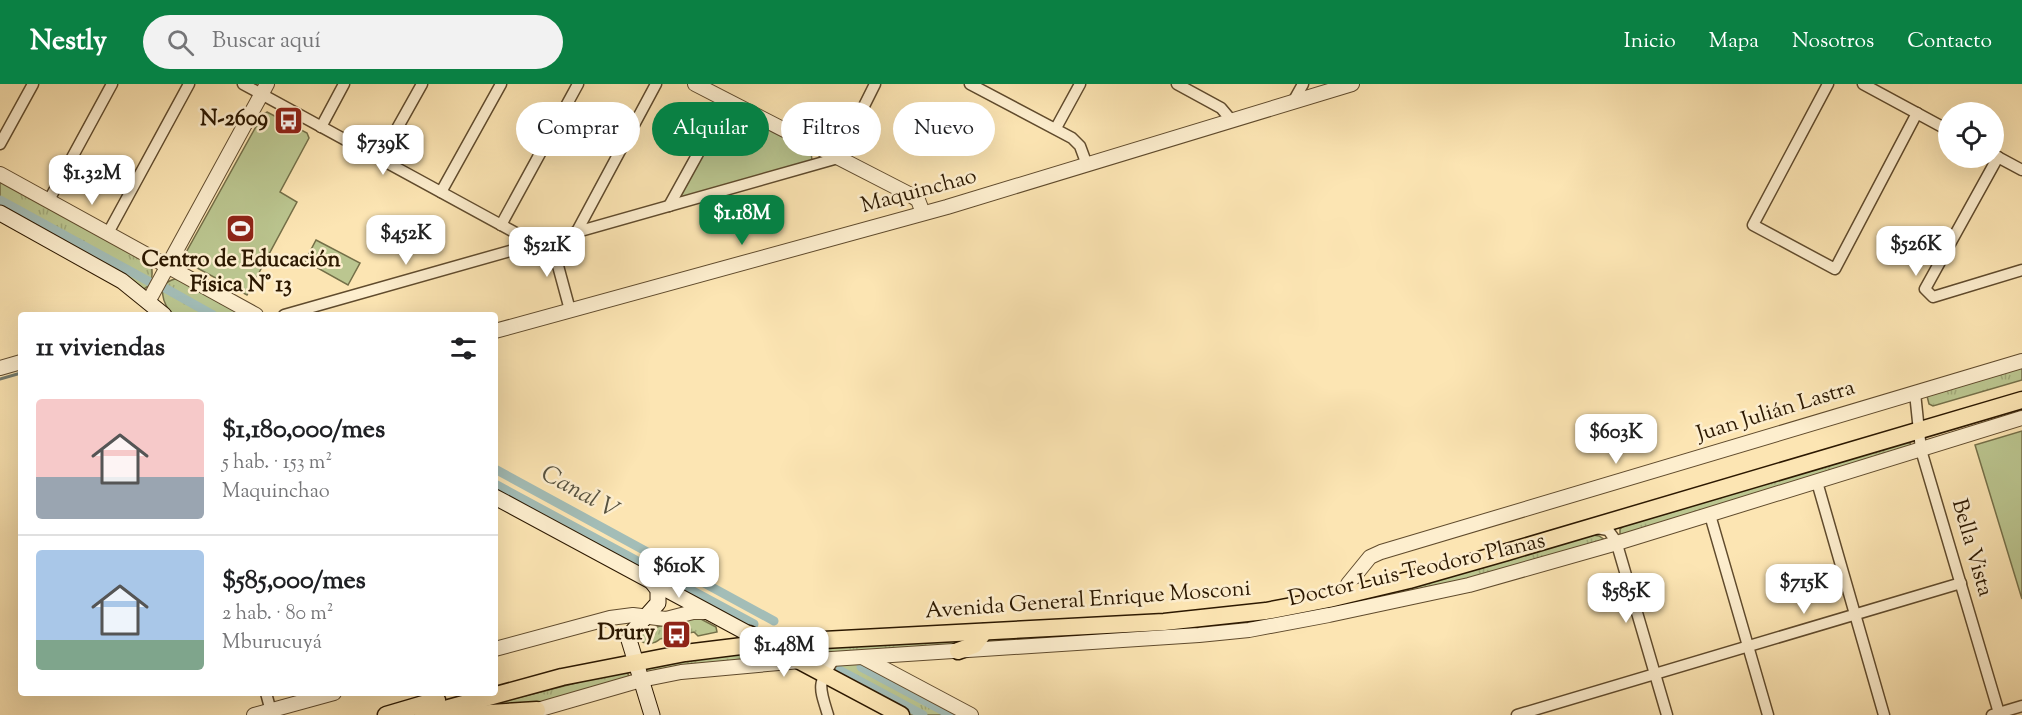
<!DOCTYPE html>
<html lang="es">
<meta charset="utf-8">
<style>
body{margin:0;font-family:"Sorts Mill Goudy",serif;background:#f2f2f2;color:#202124;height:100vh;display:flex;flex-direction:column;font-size:22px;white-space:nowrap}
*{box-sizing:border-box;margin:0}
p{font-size:20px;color:#757577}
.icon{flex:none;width:33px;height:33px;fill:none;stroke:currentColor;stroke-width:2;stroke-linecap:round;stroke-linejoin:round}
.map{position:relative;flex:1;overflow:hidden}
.panel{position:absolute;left:18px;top:228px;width:480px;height:384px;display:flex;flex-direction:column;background:#fff;border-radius:6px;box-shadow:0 6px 24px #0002}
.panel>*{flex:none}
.guide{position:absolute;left:516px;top:18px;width:570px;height:54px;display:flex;gap:12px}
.tools{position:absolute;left:1938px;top:18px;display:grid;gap:12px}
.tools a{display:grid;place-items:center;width:66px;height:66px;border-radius:50%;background:#fff;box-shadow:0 6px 24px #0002;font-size:30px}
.price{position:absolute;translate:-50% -51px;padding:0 14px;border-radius:12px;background:#fff;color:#222;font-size:20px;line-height:39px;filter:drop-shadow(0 2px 3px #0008)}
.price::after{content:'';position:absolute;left:50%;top:36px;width:18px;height:14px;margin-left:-9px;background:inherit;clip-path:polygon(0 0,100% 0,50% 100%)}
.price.on{background:#0b8043;color:#fff}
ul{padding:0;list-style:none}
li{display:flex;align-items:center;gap:18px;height:150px;padding:0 18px}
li+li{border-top:2px solid #e0e0e0}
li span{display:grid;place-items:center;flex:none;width:168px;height:120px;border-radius:6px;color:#555}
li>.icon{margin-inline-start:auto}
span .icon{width:72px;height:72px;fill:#fffc;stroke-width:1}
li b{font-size:26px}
h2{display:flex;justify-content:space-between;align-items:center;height:72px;padding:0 18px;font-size:26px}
.chip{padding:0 21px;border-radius:27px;background:#fff;box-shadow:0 6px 24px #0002;font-size:21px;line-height:54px}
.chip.on{background:#0b8043;color:#fff}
header{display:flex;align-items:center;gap:36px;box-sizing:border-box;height:84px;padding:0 30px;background:#0b8043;color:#fff}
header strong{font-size:28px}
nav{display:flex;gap:33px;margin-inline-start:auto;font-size:21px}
.search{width:420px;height:54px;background:#f2f2f2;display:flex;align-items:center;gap:15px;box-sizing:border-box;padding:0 21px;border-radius:33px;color:#757577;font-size:22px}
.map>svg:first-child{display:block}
.grass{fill:url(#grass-tufts);stroke:#746f48;stroke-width:1.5}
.park{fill:#bbc690;stroke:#746f48;stroke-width:1.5}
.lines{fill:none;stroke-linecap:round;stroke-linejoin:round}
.stream{stroke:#737b6e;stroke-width:3}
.canal{stroke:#a3bdb7;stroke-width:9}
.minor-casing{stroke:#604b2d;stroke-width:13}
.tertiary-casing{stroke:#604b2d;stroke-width:16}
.secondary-casing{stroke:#2c1800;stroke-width:17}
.primary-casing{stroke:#2c1800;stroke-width:19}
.trunk-casing{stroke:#2c1800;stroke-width:19}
.minor{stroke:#fdeece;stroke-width:10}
.tertiary{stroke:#fdeece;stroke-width:14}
.secondary{stroke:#fdeece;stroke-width:15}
.primary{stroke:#fce5b3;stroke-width:16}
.trunk{stroke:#fce5b3;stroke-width:16}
.labels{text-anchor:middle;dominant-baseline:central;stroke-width:5;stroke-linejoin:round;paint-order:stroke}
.poi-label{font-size:22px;font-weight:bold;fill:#2c1800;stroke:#fdeece;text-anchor:end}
.street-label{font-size:22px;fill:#2c1800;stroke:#fdeece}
.water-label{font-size:24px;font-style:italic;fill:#565240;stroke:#fdeece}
</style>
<header>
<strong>Nestly</strong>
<div class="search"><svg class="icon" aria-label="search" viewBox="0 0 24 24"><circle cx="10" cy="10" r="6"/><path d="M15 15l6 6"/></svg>Buscar aquí</div>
<nav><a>Inicio</a><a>Mapa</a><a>Nosotros</a><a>Contacto</a></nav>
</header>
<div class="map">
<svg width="2022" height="631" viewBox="0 0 2022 631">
<defs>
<pattern id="grass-tufts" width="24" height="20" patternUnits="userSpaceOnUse" patternTransform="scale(1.5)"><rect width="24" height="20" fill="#bbc690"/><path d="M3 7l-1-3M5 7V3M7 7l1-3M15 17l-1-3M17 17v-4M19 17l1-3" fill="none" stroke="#a1a97a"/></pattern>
</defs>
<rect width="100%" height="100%" fill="#fce5b3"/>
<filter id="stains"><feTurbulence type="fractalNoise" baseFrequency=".00333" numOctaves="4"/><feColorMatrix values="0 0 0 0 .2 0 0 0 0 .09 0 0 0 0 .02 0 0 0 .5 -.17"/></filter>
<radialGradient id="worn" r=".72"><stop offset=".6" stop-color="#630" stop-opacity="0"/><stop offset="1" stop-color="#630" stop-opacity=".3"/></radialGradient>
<g class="grass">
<path d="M0 96 151 180C153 189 153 200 144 205L0 125Z"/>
<path d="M175 195 179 196 244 231H173C163 220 155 200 175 195Z"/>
<polygon points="2022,283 2022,296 1933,322 1929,320 1927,312"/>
<polygon points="1907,358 1910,359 1912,364 1621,451 1620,450 1620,445 1624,442"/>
<polygon points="1593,451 1599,452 1605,456 1472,497 1246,542 983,561 983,556 1385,509"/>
<path d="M692 533 699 534 716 543 717 548 698 552 694 548 660 555C655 560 645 561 640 556V550L643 547Z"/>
<polygon points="970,555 971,559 808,573 801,569 801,563"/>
<polygon points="764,566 768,568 768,574 647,589 646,586 647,582"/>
<polygon points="860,579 961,631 908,631 834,588 835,583 839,580"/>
<polygon points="623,587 627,587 629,593 537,621 481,623"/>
</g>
<g class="park">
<polygon points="730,25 735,25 811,67 812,77 680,115 679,111 727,27"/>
<polygon points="267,28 307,49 309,54 280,108 297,118 247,211 186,178 184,172 263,30"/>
<polygon points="316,156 360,179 348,201 305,177"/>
<polygon points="2022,347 2022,515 1975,361"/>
</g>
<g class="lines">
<polyline class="stream" points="0,295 21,289"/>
<g class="canal">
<polyline points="0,116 150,198"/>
<polyline points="163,203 213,231"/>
<polyline points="495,385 774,537"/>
<polyline points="495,400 754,540"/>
<polyline points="861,583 951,631"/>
<polyline points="839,586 923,631"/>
</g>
<defs>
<g id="minor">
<polyline points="243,0 536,160"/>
<polyline points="970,0 1072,54 1080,62 1087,81"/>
<polyline points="1177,0 1221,24 1232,37"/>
<polyline points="1828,0 1753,141 1835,185 1917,29"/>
<polyline points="1863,0 1948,46"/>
<polyline points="1293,18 1303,0"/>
<polyline points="321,43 344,0"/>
<polyline points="1056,44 1080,0"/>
<polyline points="0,60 33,0"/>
<polyline points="1994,71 2022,86"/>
<polyline points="1998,73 1925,205 1933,213 2022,186"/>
<polyline points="380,75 422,0"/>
<polyline points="441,108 501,0"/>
<polyline points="49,116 112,0"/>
<polyline points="669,122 727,17"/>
<polyline points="501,141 578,0"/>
<polyline points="108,149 189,0"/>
<polyline points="576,149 656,0"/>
<polyline points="551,156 570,226"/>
<polyline points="284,231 838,74 875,0"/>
<polyline points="1915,309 1921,366 1999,629"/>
<polyline points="1817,398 1884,631"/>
<polyline points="1710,431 1768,631"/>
<polyline points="1596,444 1608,446 1616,457 1667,631"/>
<polyline points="266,609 272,631"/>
<path d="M828 631C819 602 817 601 834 575"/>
<polyline points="1517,631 1961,499"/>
<polyline points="1992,631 2022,622"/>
</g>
<g id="tertiary">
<polyline points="695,0 909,110 918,116 923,129"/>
<polyline points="0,90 256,231"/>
<polyline points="148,218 267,0"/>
<polyline points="495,247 947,123 1352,0"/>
<polyline points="0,284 21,278"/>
<polyline points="1348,500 1370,473 1381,468 2022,277"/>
<polyline points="495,565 610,534 633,531 666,535 693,528 705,528"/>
<polyline points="864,574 971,631"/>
<polyline points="527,629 641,596 681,588 801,577 1199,551 1249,546 1329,531 1469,501 1617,459 2022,334"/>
<polyline points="254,631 334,609"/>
</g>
<g id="secondary">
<polyline points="0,129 122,197 164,231"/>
<polyline points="495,413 749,550"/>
<polyline points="652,631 629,556 633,547 658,519 658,506 652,498"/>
</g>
<polyline id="primary" points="749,550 901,631"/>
<g id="trunk">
<polyline points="958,567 974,561 984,548"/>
<polyline points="386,631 437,616"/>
<polyline points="423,631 562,593 685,569 766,559 1164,538 1266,527 1329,515 1409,496 1507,468 2022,316"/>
<polyline points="459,631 537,626"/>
</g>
</defs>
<use href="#minor" class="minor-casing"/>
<use href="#tertiary" class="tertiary-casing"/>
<use href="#secondary" class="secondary-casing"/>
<use href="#primary" class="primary-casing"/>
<use href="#trunk" class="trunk-casing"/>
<use href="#minor" class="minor"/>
<use href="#tertiary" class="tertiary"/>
<use href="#secondary" class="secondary"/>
<use href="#primary" class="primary"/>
<use href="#trunk" class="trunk"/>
</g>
<defs>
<symbol id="bus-square" viewBox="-11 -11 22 22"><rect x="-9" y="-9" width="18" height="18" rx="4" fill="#8f2418" stroke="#fdeece"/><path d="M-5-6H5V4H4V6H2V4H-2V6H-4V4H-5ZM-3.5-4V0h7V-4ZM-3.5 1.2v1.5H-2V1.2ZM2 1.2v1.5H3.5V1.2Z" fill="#fff"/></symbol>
<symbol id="stadium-square" viewBox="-11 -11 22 22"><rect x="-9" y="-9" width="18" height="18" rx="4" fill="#8f2418" stroke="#fdeece"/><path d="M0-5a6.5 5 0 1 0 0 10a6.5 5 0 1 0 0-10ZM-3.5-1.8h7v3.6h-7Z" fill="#fff"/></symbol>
</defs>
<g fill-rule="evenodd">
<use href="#bus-square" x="272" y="20" width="33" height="33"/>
<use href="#stadium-square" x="224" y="128" width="33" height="33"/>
<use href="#bus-square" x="660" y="534" width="33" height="33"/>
</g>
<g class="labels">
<g class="poi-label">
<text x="268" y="36">N-2609</text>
<text x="241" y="177" text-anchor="middle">Centro de Educación<tspan x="241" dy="25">Física N° 13</tspan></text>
<text x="655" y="550">Drury</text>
</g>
<g class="street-label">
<text transform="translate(919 108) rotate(-15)">Maquinchao</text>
<text transform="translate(1776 328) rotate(-17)">Juan Julián Lastra</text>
<text transform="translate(1971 464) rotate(74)">Bella Vista</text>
<text transform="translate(1417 487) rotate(-13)">Doctor Luis Teodoro Planas</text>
<text transform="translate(1088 517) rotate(-4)">Avenida General Enrique Mosconi</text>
</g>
<g class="water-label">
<text transform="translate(580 409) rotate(29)">Canal V</text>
</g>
</g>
<rect width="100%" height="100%" filter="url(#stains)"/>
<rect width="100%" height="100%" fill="url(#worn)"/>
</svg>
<div class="tools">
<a><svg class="icon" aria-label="locate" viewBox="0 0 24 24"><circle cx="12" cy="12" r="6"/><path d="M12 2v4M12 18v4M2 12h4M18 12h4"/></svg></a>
</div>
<b class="price" style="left:383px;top:92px">$739K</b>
<b class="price" style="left:92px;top:122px">$1.32M</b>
<b class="price on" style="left:742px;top:162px">$1.18M</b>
<b class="price" style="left:406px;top:182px">$452K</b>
<b class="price" style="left:1916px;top:193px">$526K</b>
<b class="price" style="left:547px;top:194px">$521K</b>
<b class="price" style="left:1616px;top:381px">$603K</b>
<b class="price" style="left:679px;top:515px">$610K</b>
<b class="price" style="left:1804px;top:531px">$715K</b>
<b class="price" style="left:1626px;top:540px">$585K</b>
<b class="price" style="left:784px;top:594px">$1.48M</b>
<div class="guide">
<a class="chip">Comprar</a>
<a class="chip on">Alquilar</a>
<a class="chip">Filtros</a>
<a class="chip">Nuevo</a>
</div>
<section class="panel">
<h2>11 viviendas<svg class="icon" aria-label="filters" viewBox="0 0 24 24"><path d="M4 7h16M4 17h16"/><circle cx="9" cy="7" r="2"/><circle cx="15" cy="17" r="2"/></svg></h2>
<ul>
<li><span style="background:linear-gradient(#f6c9c9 65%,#9aa5b1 0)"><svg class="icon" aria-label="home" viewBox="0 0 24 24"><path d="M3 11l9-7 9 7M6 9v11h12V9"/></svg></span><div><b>$1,180,000/mes</b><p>5 hab. · 153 m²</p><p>Maquinchao</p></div></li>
<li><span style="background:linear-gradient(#a9c7e8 75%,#7fa58c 0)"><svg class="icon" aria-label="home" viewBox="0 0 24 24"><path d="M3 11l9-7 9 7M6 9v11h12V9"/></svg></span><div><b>$585,000/mes</b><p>2 hab. · 80 m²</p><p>Mburucuyá</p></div></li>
</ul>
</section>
</div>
